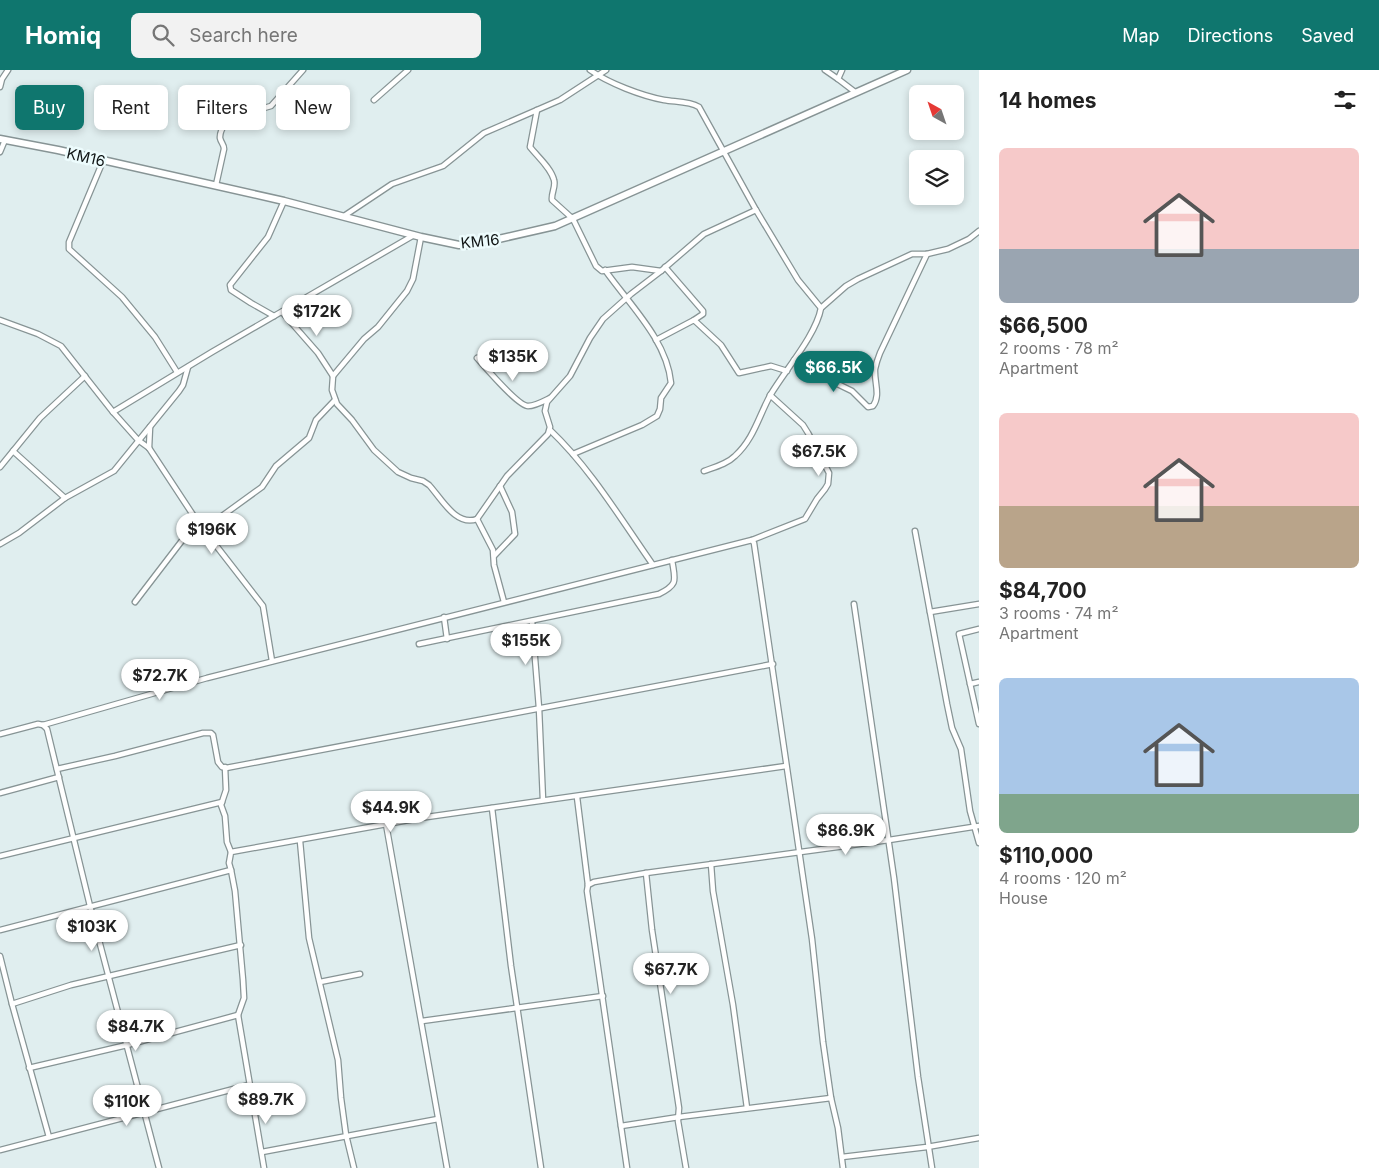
<!DOCTYPE html>
<meta charset="utf-8">
<style>
body{margin:0;font-family:Inter,sans-serif;background:#f2f2f2;color:#222;height:100vh;display:flex;flex-direction:column;font-size:19px;white-space:nowrap}
*{box-sizing:border-box;margin:0}
p{font-size:16px;color:#767676}
.icon{flex:none;width:28px;height:28px;fill:none;stroke:currentColor;stroke-width:2;stroke-linecap:round;stroke-linejoin:round}
.map{position:relative;flex:1;overflow:hidden}
.panel{display:flex;flex-direction:column;background:#fff;width:400px}
.panel>*{flex:none}
.guide{position:absolute;left:15px;top:15px;width:475px;height:45px;display:flex;gap:10px}
.needle{width:32px;rotate:320deg}
.controls{position:absolute;left:909px;top:15px;display:grid;gap:10px}
.controls a{display:grid;place-items:center;width:55px;height:55px;border-radius:8px;background:#fff;box-shadow:0 2px 8px #0003;font-size:25px}
.price{position:absolute;translate:-50% -42px;padding:0 11px;border-radius:18px;background:#fff;color:#222;font-size:16px;line-height:32px;filter:drop-shadow(0 1px 2px #0008)}
.price::after{content:'';position:absolute;left:50%;top:30px;width:15px;height:11px;margin-left:-8px;background:inherit;clip-path:polygon(0 0,100% 0,50% 100%)}
.price.current{background:#0f766e;color:#fff}
ul{padding:0;list-style:none}
li{display:grid;align-content:center;gap:10px;height:265px;padding:0 20px}
li span{display:grid;place-items:center;height:155px;border-radius:8px;color:#555}
li>.icon{margin-inline-start:auto}
span .icon{width:90px;height:90px;fill:#fffc;stroke-width:1}
li b{font-size:21px}
h2{display:flex;justify-content:space-between;align-items:center;height:60px;padding:0 20px;font-size:21px}
.chip{padding:0 18px;border-radius:8px;background:#fff;box-shadow:0 2px 8px #0003;font-size:18px;line-height:45px}
.chip.current{background:#0f766e;color:#fff}
header{display:flex;align-items:center;gap:30px;box-sizing:border-box;height:70px;padding:0 25px;background:#0f766e;color:#fff}
header strong{font-size:24px}
nav{display:flex;gap:28px;margin-inline-start:auto;font-size:18px}
.search{width:350px;height:45px;background:#f2f2f2;display:flex;align-items:center;gap:12px;box-sizing:border-box;padding:0 18px;border-radius:8px;color:#767676;font-size:19px}
main{display:flex;flex:1;min-height:0}
.map>svg:first-child{display:block}
.lines{fill:none;stroke-linecap:round;stroke-linejoin:round}
.street-casing{stroke:#879495;stroke-width:7}
.secondary-casing{stroke:#879495;stroke-width:9}
.street{stroke:#fff;stroke-width:4.5}
.secondary{stroke:#fff;stroke-width:6}
.labels{text-anchor:middle;dominant-baseline:central;stroke-width:5;stroke-linejoin:round;paint-order:stroke}
.street-label{font-size:15px;fill:#0f1414;stroke:#edfcfd}
</style>
<header>
<strong>Homiq</strong>
<div class="search"><svg class="icon" aria-label="search" viewBox="0 0 24 24"><circle cx="10" cy="10" r="6"/><path d="M15 15l6 6"/></svg>Search here</div>
<nav><a>Map</a><a>Directions</a><a>Saved</a></nav>
</header>
<main>
<div class="map">
<svg width="979" height="1098" viewBox="0 0 979 1098">
<rect width="100%" height="100%" fill="#e0eeef"/>
<g class="lines">
<defs>
<g id="street">
<path d="M590 0C608 13 642 26 664 30 675 32 689 31 699 37L756 140 798 210 821 238C816 265 786 299 771 324 759 345 754 369 735 386 727 394 715 397 704 401"/>
<polyline points="825,0 838,9"/>
<polyline points="842,0 838,9 855,22"/>
<polyline points="0,17 2,9 8,0"/>
<polyline points="374,30 408,0"/>
<path d="M537 40 530 77C538 87 551 98 554 110 556 117 551 123 552 130L573 149 596 196 602 201 632 197 661 201"/>
<polyline points="0,82 5,70"/>
<polyline points="103,91 69,172 69,179 122,227 155,267 177,302"/>
<path d="M216 115 224 79C224 74 221 73 220 68 219 56 236 42 243 34L264 38 271 36 303 0"/>
<polyline points="344,146 392,114 443,96 484,63 560,30 606,0"/>
<path d="M421 167 413 209 407 221 378 257 364 269 333 306 332 320 337 334 352 350 374 380 398 402 411 408 423 411 429 415C441 428 456 457 477 449L507 406 548 364 550 357 545 341 547 332 570 306 590 268 603 249 631 224 661 201 704 164 756 140"/>
<polyline points="665,197 703,241 703,244 694,250"/>
<polyline points="821,238 846,216 858,209 912,184 927,184 948,179 969,169 979,161"/>
<polyline points="282,242 318,283 333,306"/>
<polyline points="274,246 251,233 231,220 230,215 268,167 284,131"/>
<polyline points="0,250 38,264 61,276 113,342 138,370 149,378 197,451 263,536 272,591"/>
<polyline points="656,270 694,250 721,275 739,303 771,296 787,301"/>
<path d="M477 288C485 297 518 336 528 336 535 336 544 331 550 328"/>
<path d="M794 290 815 303 852 321 868 337 873 336C881 325 874 312 875 299 876 294 878 288 880 283L927 184"/>
<polyline points="113,342 212,282 414,165"/>
<path d="M550 360C591 399 620 448 653 495"/>
<polyline points="149,378 150,357"/>
<polyline points="13,381 65,428"/>
<path d="M573 384 642 355 657 346 660 339 661 328 671 313C667 270 629 234 605 200"/>
<polyline points="0,397 40,348 85,306"/>
<polyline points="477,449 493,480 494,495 504,532"/>
<polyline points="204,459 262,417 276,396 309,368 316,350 335,330"/>
<polyline points="915,461 947,634 952,658 961,679 970,741 979,773"/>
<polyline points="752,470 754,473 812,869 823,972 831,1028 838,1058 843,1098"/>
<polyline points="0,474 19,463 65,428 114,401 179,321 183,315 188,297"/>
<polyline points="494,486 515,464 512,442 500,416"/>
<polyline points="135,532 197,451"/>
<polyline points="854,534 894,808 918,1007 932,1098"/>
<polyline points="930,542 979,534"/>
<polyline points="444,547 447,569"/>
<polyline points="532,551 539,638 543,730"/>
<polyline points="979,559 959,564 979,654"/>
<path d="M419 574 659 524C679 514 675 510 672 490"/>
<polyline points="970,614 979,612"/>
<polyline points="43,655 47,659 90,836 159,1098"/>
<polyline points="0,664 38,654 43,655 207,608 752,470 805,449 817,429 825,419 828,414 829,403 808,363 803,355 770,325"/>
<polyline points="225,697 226,720 221,735 225,746 227,772 231,782"/>
<polyline points="57,699 115,686 203,663 211,663 213,665 218,692 222,697 226,698 773,594"/>
<polyline points="0,723 59,707"/>
<polyline points="577,727 588,815 587,821 627,1098"/>
<polyline points="492,738 511,896 541,1098"/>
<polyline points="386,754 447,1098"/>
<polyline points="300,771 309,868 338,990 341,1028 346,1065 354,1098"/>
<polyline points="0,786 222,732"/>
<polyline points="711,794 713,821 733,935 747,1038"/>
<polyline points="231,800 235,821 243,910 244,928 238,945 264,1098"/>
<polyline points="646,803 652,860 679,1038 678,1051 686,1098"/>
<polyline points="588,815 594,812 646,803 889,770 979,756"/>
<polyline points="0,860 231,800 229,793 231,782 420,748 786,696"/>
<polyline points="0,886 12,934 49,1067"/>
<polyline points="320,912 360,904"/>
<polyline points="12,934 71,915 241,875"/>
<polyline points="422,951 603,926"/>
<polyline points="29,998 127,975 238,945"/>
<polyline points="621,1056 679,1047 831,1028"/>
<polyline points="0,1080 249,1015"/>
<polyline points="262,1082 438,1049"/>
<polyline points="842,1087 927,1077 979,1068"/>
</g>
<polyline id="secondary" points="0,69 58,80 284,131 421,167 459,175 472,175 555,156 907,0"/>
</defs>
<use href="#street" class="street-casing"/>
<use href="#secondary" class="secondary-casing"/>
<use href="#street" class="street"/>
<use href="#secondary" class="secondary"/>
</g>
<g class="labels">
<g class="street-label">
<text transform="translate(86 87) rotate(13)">KM16</text>
<text transform="translate(480 171) rotate(-6)">KM16</text>
</g>
</g>
</svg>
<div class="controls">
<a><svg class="needle" viewBox="-14 -14 28 28"><path d="M0-13l5 13h-10z" fill="#e53935"/><path d="M0 13l5-13h-10z" fill="#767676"/></svg></a>
<a><svg class="icon" aria-label="layers" viewBox="0 0 24 24"><path d="M12 4l9 5-9 5-9-5zM3 14l9 5 9-5"/></svg></a>
</div>
<b class="price" style="left:317px;top:267px">$172K</b>
<b class="price" style="left:513px;top:312px">$135K</b>
<b class="price current" style="left:834px;top:323px">$66.5K</b>
<b class="price" style="left:819px;top:407px">$67.5K</b>
<b class="price" style="left:212px;top:485px">$196K</b>
<b class="price" style="left:526px;top:596px">$155K</b>
<b class="price" style="left:160px;top:631px">$72.7K</b>
<b class="price" style="left:391px;top:763px">$44.9K</b>
<b class="price" style="left:846px;top:786px">$86.9K</b>
<b class="price" style="left:92px;top:882px">$103K</b>
<b class="price" style="left:671px;top:925px">$67.7K</b>
<b class="price" style="left:136px;top:982px">$84.7K</b>
<b class="price" style="left:266px;top:1055px">$89.7K</b>
<b class="price" style="left:127px;top:1057px">$110K</b>
<div class="guide">
<a class="chip current">Buy</a>
<a class="chip">Rent</a>
<a class="chip">Filters</a>
<a class="chip">New</a>
</div>
</div>
<section class="panel">
<h2>14 homes<svg class="icon" aria-label="filters" viewBox="0 0 24 24"><path d="M4 7h16M4 17h16"/><circle cx="9" cy="7" r="2"/><circle cx="15" cy="17" r="2"/></svg></h2>
<ul>
<li><span style="background:linear-gradient(#f6c9c9 65%,#9aa5b1 0)"><svg class="icon" aria-label="home" viewBox="0 0 24 24"><path d="M3 11l9-7 9 7M6 9v11h12V9"/></svg></span><div><b>$66,500</b><p>2 rooms · 78 m²</p><p>Apartment</p></div></li>
<li><span style="background:linear-gradient(#f6c9c9 60%,#b9a48a 0)"><svg class="icon" aria-label="home" viewBox="0 0 24 24"><path d="M3 11l9-7 9 7M6 9v11h12V9"/></svg></span><div><b>$84,700</b><p>3 rooms · 74 m²</p><p>Apartment</p></div></li>
<li><span style="background:linear-gradient(#a9c7e8 75%,#7fa58c 0)"><svg class="icon" aria-label="home" viewBox="0 0 24 24"><path d="M3 11l9-7 9 7M6 9v11h12V9"/></svg></span><div><b>$110,000</b><p>4 rooms · 120 m²</p><p>House</p></div></li>
</ul>
</section>
</main>
